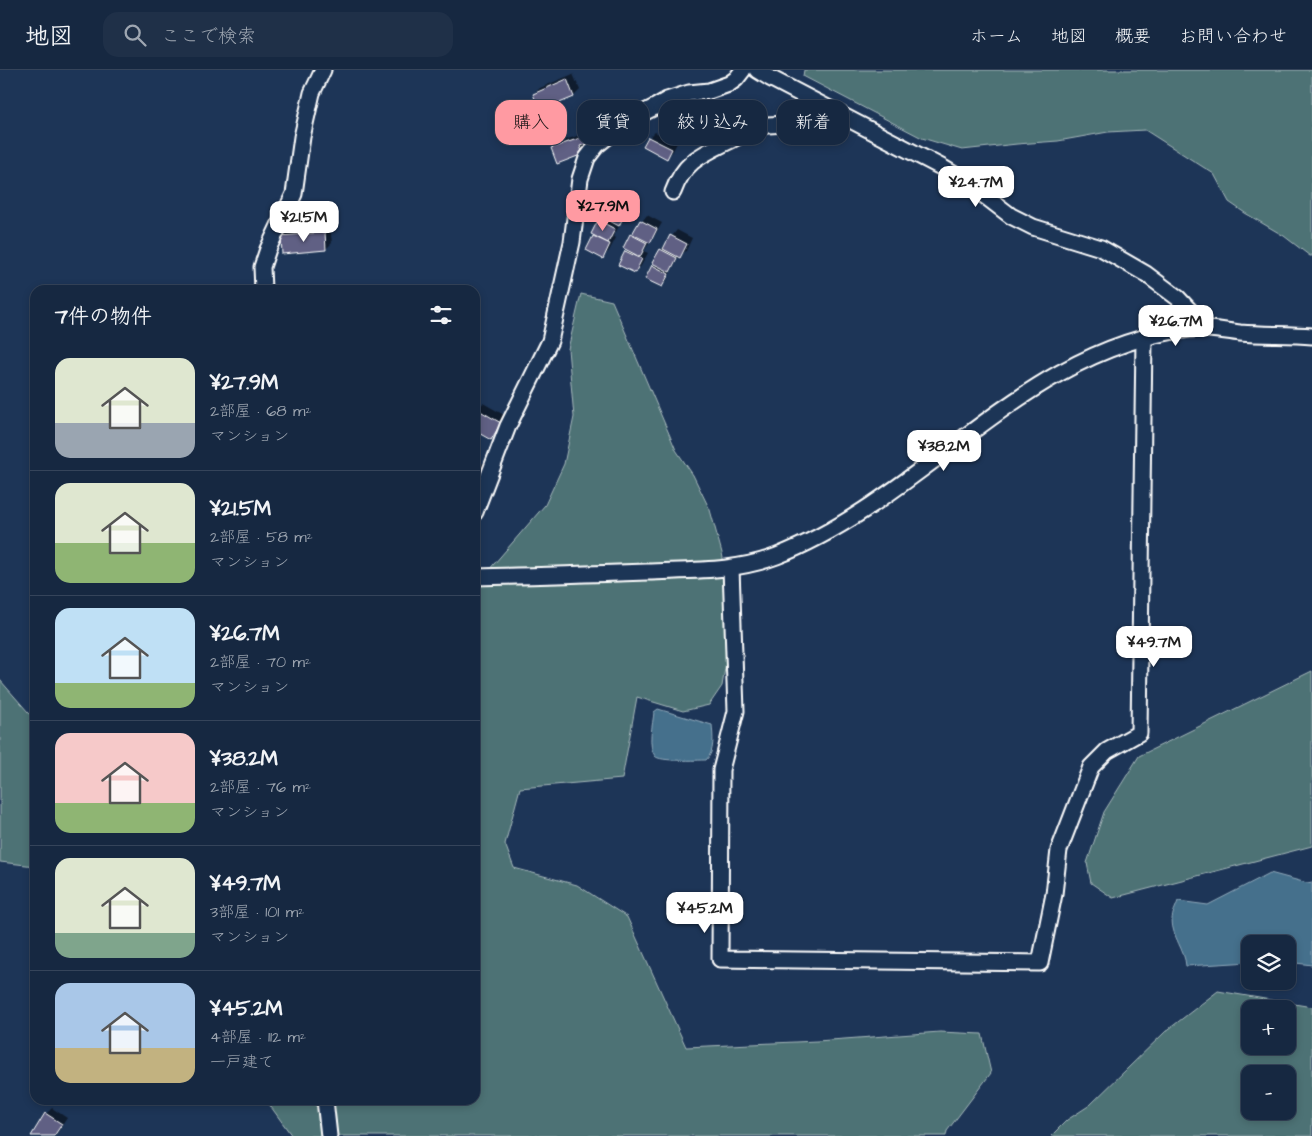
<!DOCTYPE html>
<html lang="ja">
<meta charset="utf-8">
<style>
body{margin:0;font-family:"Architects Daughter","Klee One",sans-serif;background:#1f3048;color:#f1f3f6;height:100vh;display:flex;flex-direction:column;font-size:19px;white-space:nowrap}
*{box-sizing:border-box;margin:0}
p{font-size:16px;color:#9ea6b1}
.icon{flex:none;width:28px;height:28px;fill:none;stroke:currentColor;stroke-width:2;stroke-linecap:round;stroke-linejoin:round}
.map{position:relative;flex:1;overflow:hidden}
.panel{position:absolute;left:30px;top:215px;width:450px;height:820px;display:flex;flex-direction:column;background:#162841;border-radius:15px;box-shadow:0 2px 8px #0003,0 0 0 1px #35445a}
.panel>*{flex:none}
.hud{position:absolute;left:495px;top:30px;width:475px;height:45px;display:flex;gap:10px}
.tools{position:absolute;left:1241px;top:865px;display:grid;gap:10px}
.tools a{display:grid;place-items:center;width:55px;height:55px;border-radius:10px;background:#162841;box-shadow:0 2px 8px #0003,0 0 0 1px #35445a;font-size:25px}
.price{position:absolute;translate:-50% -42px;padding:0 11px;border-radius:10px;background:#fff;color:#222;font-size:16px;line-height:32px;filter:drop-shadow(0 1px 2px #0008)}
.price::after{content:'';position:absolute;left:50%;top:30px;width:15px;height:11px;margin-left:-8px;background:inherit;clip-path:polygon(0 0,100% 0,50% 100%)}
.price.on{background:#ff9aa2;color:#111}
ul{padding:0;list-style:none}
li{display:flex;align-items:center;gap:15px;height:125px;padding:0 25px}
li+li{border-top:1px solid #35445a}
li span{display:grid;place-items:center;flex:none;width:140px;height:100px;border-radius:15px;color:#555}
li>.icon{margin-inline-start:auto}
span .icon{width:60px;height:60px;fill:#fffc;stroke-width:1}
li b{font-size:21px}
h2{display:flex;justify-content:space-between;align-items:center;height:60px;padding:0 25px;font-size:21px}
.pill{padding:0 18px;border-radius:15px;background:#162841;box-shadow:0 2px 8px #0003,0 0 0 1px #35445a;font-size:18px;line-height:45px}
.pill.on{background:#ff9aa2;color:#111}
header{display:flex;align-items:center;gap:30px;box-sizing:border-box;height:70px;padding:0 25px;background:#162841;border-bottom:1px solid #35445a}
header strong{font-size:24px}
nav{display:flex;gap:28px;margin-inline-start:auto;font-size:18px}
.search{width:350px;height:45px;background:#1f3048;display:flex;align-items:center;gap:12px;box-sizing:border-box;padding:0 18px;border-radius:15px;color:#9ea6b1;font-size:19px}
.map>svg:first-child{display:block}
.green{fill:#4d7275;stroke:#a6b8ba;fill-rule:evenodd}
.water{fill:#456f8c;stroke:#8fa9ba}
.shadow{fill:#0007}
.building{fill:#606184;stroke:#fff}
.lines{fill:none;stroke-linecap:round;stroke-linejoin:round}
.minor-casing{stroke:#fff;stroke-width:19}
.minor{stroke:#1d3557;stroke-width:15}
</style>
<header>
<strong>地図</strong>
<div class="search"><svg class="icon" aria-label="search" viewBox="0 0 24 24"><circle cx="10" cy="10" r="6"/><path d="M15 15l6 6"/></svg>ここで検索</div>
<nav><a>ホーム</a><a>地図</a><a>概要</a><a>お問い合わせ</a></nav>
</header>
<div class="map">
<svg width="1312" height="1066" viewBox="0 0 1312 1066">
<rect width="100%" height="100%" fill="#1d3557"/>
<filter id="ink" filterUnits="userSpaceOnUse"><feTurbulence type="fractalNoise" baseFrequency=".02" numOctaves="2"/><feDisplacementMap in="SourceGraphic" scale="10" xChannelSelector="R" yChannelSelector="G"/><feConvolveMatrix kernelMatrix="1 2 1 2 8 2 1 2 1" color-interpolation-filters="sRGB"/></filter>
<g filter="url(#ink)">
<g class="green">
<polygon points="804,0 1312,0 1312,186 1310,186 1284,166 1245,143 1229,132 1214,104 1145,60 1108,62 1058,71 1017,74 962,80 922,68 803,6"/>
<polygon points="581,224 612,231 676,380 693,405 710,440 722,483 734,545 722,616 709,635 683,641 637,627 622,709 520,718 505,774 514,798 577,815 627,847 686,977 817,971 940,962 982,964 991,1003 947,1061 946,1066 292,1066 266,1030 475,1030 475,516 545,435 564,394 574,347 568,279"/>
<polygon points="1312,601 1312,776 1113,828 1091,813 1087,793 1104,742 1139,686"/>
<polygon points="0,610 35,650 35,796 0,792"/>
<path d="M1218 921 1312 937V1066H1051L1067 1050 1090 1035 1165 962ZM1250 939H1288V976H1250ZM1250 1004H1288V1041H1250Z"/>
</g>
<g class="water">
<path d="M658 639 712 655C713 666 715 682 706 690 698 690 659 692 655 686 647 675 653 654 654 642Z"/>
<path d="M1270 803 1307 813 1312 812V895L1288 892V874H1250V892L1186 896C1185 880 1172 867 1172 850 1172 844 1176 837 1178 831L1208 835Z"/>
</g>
<g class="shadow">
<polygon points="573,4 580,20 574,26 541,39 534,24 540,18"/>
<polygon points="589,62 591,67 586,72 588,77 582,83 552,79 559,72"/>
<polygon points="655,62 677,73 673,81 667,87 649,68"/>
<polygon points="616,128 631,136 613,167 616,168 609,181 603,187 588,179 595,165 599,151"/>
<polygon points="647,145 662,153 655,165 644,181 648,183 641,196 635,202 620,194 628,180 631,165"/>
<polygon points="330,157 332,173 326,179 282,167 288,161"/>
<polygon points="677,160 692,168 686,181 679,186 673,197 667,210 661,216 653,196 661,180"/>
<polygon points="483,333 506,346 496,363 490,369 475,360 475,342"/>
<polygon points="475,390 484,394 475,411"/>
<polygon points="52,1038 67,1048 55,1066 32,1066 46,1044"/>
</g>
<g class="building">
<polygon points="567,9 574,27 540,41 533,24"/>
<polygon points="583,67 586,74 580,76 583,84 557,94 551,78"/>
<polygon points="648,67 672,79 667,89 643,76"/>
<polygon points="609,133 626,142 619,156 602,147"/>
<polygon points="598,150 615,159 608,173 591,164"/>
<polygon points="640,150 657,159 650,173 632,164"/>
<polygon points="325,162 326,180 282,184 281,166"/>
<polygon points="630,164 647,173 640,187 623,178"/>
<polygon points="670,165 687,174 680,188 663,179"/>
<polygon points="593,166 610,174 603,189 586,180"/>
<polygon points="660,179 677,188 670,202 652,193"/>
<polygon points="625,181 642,189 635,203 618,195"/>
<polygon points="652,195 669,204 662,217 645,209"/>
<polygon points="475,338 501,353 491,370 475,361"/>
<polygon points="45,1043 62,1054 54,1066 31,1066"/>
</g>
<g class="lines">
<defs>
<g id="minor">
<polyline points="757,0 770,8 943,98 968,113 1011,146 1033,157 1101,178 1146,204 1178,228 1206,258"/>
<path d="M673 122C685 89 704 84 733 69 745 63 755 56 768 55 795 52 811 64 832 40"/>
<polyline points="263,220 262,197 268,179 294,124 302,67 312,23 323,0"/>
<polyline points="475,442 508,356 550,271 572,172 580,109 587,88 597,75 627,51 655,37 667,30 689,23 709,21 729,14 736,9 743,0"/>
<polyline points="731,498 736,641 721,700 720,889 1040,893 1054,824 1059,780 1091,697 1107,681 1139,663 1144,268"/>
<path d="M475 507C532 506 590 504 647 502 691 500 736 502 777 486 924 429 1027 276 1190 259 1207 257 1223 261 1240 263 1264 265 1288 264 1312 266"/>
<polyline points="325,1030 329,1066"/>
</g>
</defs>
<use href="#minor" class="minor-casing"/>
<use href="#minor" class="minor"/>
</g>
</g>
</svg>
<div class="tools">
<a><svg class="icon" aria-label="layers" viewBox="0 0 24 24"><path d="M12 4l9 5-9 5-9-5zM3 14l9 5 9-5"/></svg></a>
<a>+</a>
<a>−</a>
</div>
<b class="price" style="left:976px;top:138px">¥24.7M</b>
<b class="price on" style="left:603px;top:162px">¥27.9M</b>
<b class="price" style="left:304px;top:173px">¥21.5M</b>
<b class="price" style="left:1176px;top:277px">¥26.7M</b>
<b class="price" style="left:944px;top:402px">¥38.2M</b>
<b class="price" style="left:1154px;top:598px">¥49.7M</b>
<b class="price" style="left:705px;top:864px">¥45.2M</b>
<div class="hud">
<a class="pill on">購入</a>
<a class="pill">賃貸</a>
<a class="pill">絞り込み</a>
<a class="pill">新着</a>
</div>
<section class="panel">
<h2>7件の物件<svg class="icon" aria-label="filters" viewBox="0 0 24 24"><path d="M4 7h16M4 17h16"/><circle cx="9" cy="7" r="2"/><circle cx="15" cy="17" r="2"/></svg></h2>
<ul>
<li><span style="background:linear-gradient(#dfe7d0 65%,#9aa5b1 0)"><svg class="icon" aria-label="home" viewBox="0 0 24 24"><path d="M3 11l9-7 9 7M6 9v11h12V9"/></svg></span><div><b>¥27.9M</b><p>2部屋 · 68 m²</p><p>マンション</p></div></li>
<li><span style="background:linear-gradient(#dfe7d0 60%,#8fb573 0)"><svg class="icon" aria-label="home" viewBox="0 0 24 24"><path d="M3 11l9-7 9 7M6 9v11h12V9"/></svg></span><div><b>¥21.5M</b><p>2部屋 · 58 m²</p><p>マンション</p></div></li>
<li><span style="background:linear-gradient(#bfe0f5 75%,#8fb573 0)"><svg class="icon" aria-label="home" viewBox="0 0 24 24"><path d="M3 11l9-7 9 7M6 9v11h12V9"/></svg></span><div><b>¥26.7M</b><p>2部屋 · 70 m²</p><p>マンション</p></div></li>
<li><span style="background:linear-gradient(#f6c9c9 70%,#8fb573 0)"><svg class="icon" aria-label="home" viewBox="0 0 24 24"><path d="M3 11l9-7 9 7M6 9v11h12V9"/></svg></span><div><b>¥38.2M</b><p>2部屋 · 76 m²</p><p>マンション</p></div></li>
<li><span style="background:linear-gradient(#dfe7d0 75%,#7fa58c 0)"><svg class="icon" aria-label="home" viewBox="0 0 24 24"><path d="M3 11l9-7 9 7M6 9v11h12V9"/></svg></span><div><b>¥49.7M</b><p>3部屋 · 101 m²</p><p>マンション</p></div></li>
<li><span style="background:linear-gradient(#a9c7e8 65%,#c2b280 0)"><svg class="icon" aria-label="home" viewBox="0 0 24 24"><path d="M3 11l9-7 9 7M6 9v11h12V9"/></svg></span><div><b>¥45.2M</b><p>4部屋 · 112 m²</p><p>一戸建て</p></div></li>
</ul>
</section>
</div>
